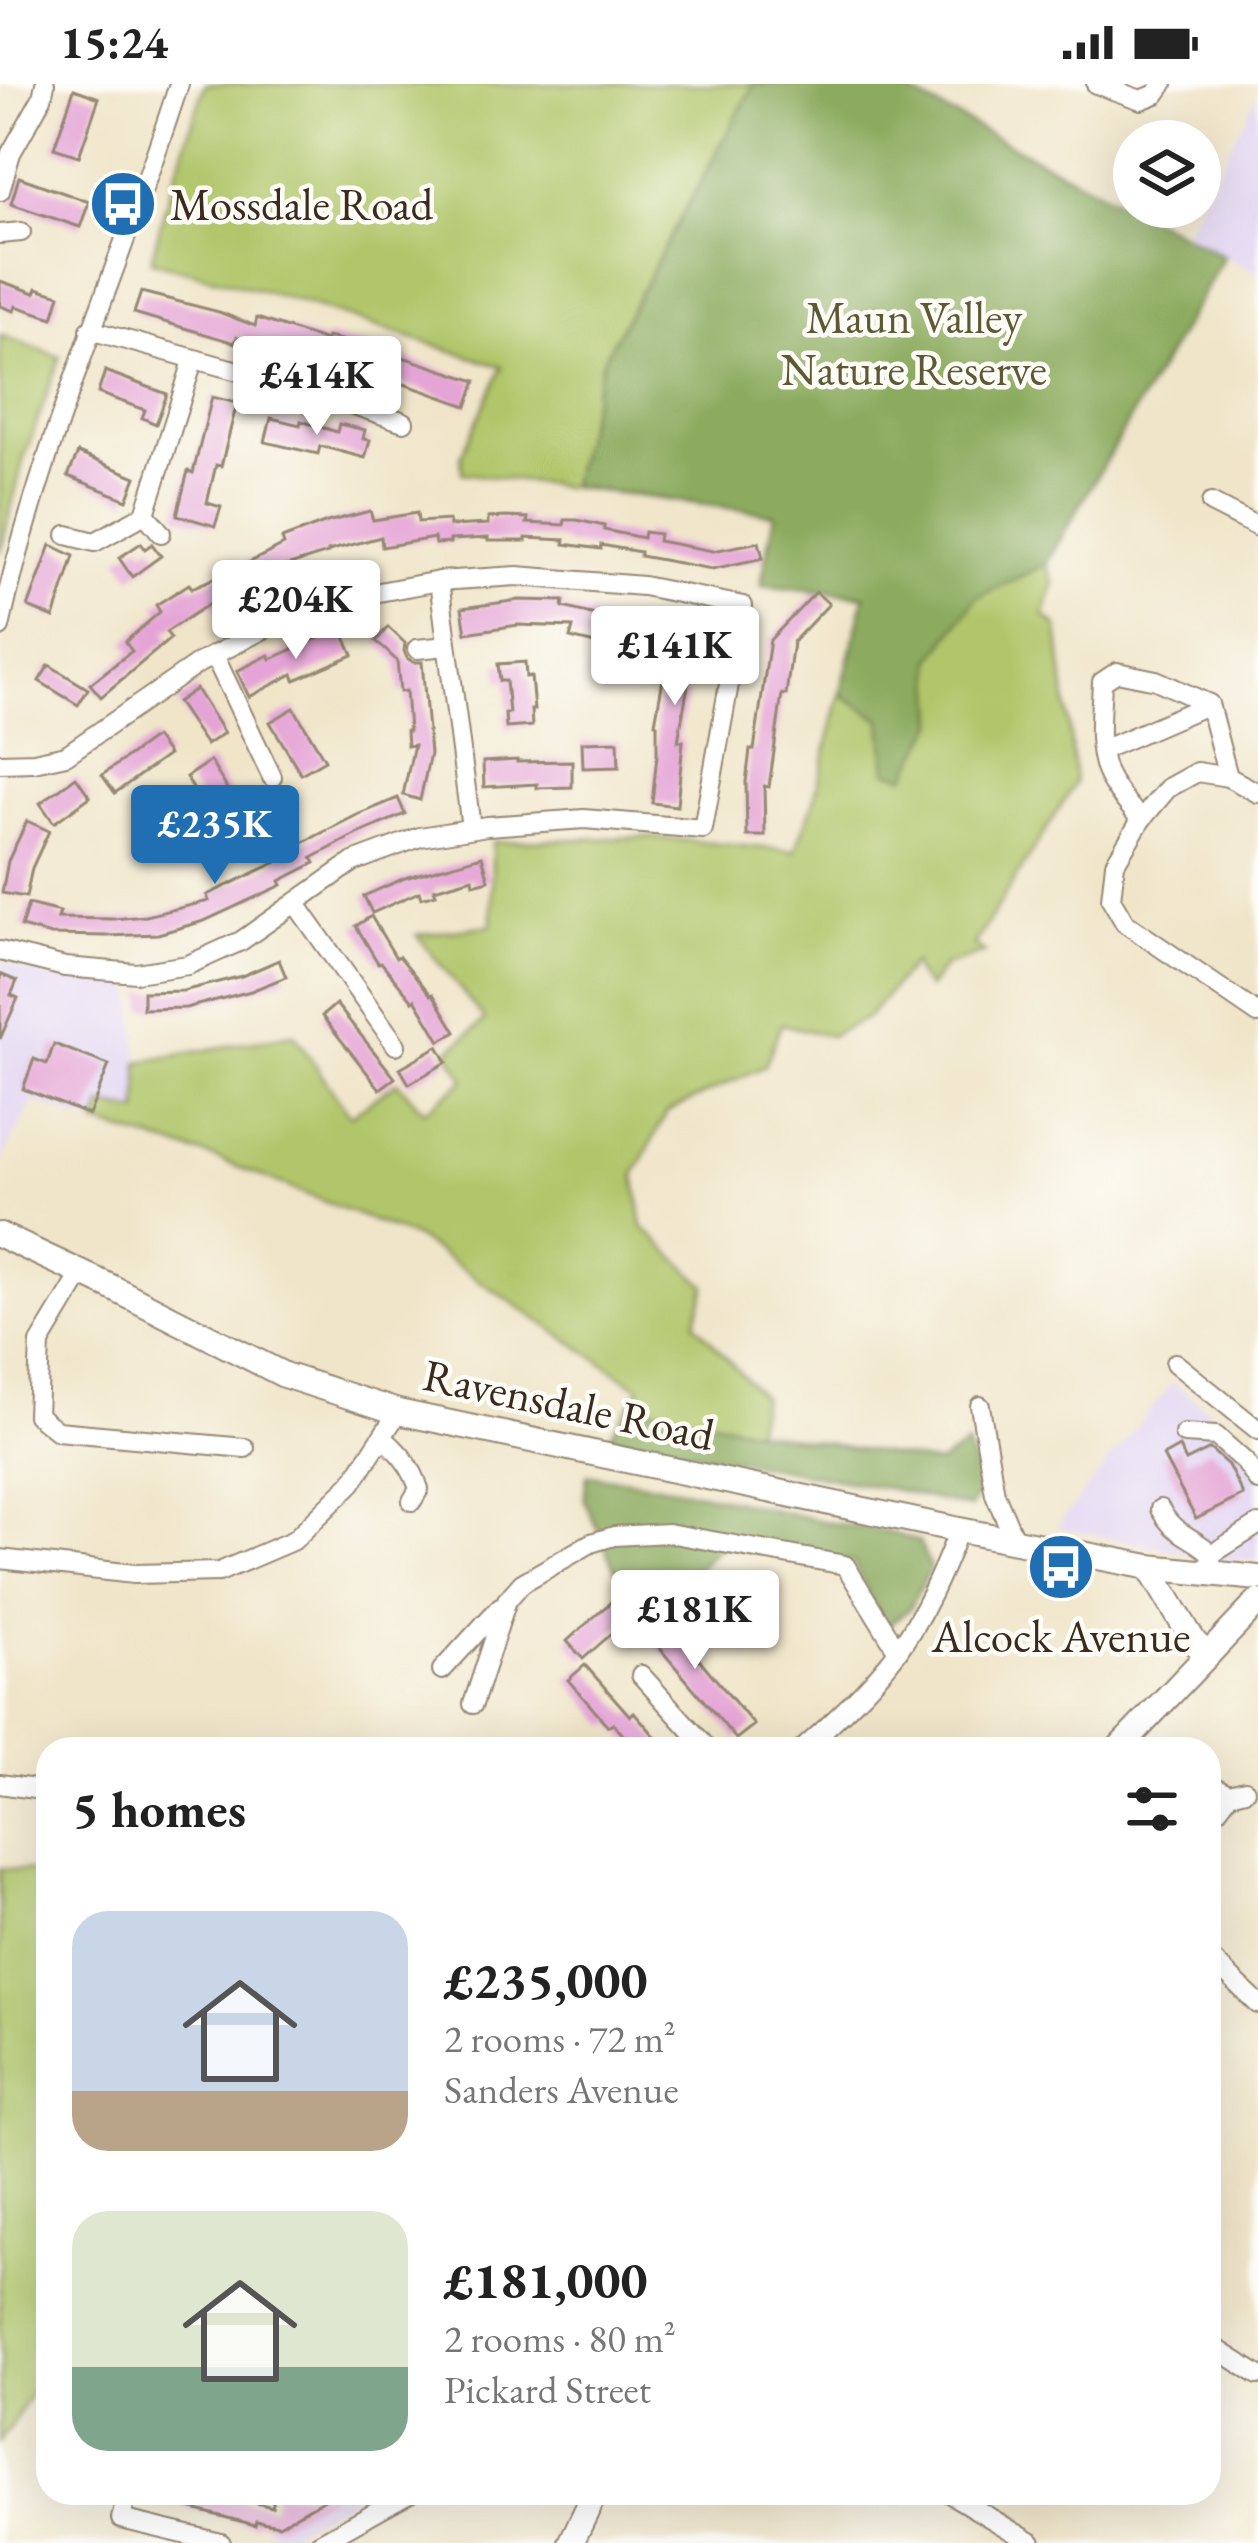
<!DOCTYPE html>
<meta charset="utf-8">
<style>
body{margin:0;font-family:"EB Garamond",serif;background:#f2f2f2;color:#222;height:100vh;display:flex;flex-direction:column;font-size:45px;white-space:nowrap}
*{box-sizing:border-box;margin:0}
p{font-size:39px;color:#767676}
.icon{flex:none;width:66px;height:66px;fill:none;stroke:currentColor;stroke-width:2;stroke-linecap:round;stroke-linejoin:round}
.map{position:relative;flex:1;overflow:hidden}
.details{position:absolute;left:36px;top:1653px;width:1185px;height:768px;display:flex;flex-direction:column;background:#fff;border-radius:36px;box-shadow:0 12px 48px #0002}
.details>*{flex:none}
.controls{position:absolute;left:1113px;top:36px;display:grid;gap:24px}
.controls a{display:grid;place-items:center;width:108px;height:108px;border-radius:50%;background:#fff;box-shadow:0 12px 48px #0002;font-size:60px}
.price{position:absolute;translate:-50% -102px;padding:0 27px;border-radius:12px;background:#fff;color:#222;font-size:39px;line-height:78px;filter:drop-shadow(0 3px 6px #0008)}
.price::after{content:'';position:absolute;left:50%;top:72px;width:36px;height:27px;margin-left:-18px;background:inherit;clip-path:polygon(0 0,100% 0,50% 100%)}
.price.selected{background:#1f6fb2;color:#fff}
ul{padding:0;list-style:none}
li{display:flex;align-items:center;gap:36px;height:300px;padding:0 36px}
li span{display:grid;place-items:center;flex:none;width:336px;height:240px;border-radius:36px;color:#555}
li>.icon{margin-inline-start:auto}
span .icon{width:144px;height:144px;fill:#fffc;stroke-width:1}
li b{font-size:51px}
h2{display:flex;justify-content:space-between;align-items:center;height:144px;padding:0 36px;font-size:51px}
.status{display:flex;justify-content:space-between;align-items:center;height:84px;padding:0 60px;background:#fff;direction:ltr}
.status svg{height:33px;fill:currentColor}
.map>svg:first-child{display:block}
.built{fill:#e2d4f3}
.green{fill:#b1c66a;stroke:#767844;stroke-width:3}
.forest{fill:#8cab5e;stroke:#646a3e;stroke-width:3}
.building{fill:#e5a4d6}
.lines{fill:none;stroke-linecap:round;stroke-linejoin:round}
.minor-casing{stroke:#968874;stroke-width:22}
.major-casing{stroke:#968874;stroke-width:28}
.minor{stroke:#fff;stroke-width:18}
.major{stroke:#fff;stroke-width:24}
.labels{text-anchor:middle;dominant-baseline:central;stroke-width:9;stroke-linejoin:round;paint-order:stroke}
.poi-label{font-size:45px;fill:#3b2a1e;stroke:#fdfcf7;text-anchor:start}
.park-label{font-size:45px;fill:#5e5935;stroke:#fdfcf7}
.street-label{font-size:45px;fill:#3b2a1e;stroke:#fdfcf7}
</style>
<div class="status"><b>15:24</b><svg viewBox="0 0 49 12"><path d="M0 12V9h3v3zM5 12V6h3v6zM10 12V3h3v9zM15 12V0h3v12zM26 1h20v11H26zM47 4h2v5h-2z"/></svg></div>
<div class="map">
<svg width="1258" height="2459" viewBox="0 0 1258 2459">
<rect width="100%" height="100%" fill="#fdfcf7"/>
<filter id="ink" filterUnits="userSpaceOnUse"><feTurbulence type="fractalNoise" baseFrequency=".00833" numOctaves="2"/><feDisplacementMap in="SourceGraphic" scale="24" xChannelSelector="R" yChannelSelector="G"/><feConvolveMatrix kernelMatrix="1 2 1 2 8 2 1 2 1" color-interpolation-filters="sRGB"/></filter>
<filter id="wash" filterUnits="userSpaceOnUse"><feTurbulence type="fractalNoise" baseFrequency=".004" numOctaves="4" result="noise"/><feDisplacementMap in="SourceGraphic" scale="48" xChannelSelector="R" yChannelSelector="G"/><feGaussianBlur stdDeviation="2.7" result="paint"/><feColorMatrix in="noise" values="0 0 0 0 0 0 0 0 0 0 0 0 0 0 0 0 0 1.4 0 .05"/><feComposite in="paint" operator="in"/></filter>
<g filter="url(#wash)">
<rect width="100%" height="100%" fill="#f0e5c9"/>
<g class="built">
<polygon points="1258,10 1258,189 1183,151"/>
<polygon points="0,878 47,892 89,897 133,896 139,978 139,1029 103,1021 96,1040 33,1017 0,1079"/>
<polygon points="1173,1298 1258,1365 1258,1476 1239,1477 1182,1468 1056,1443"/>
<polygon points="275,2409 360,2409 286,2450 267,2445"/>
</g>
<g class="green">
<polygon points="205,0 893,0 1224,172 1046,479 1054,500 1044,531 1058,543 1075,699 974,861 985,869 944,882 928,904 916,889 913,879 868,933 830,952 781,940 765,982 667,1028 635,1090 643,1143 706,1202 695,1239 762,1313 755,1346 631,1320 640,1304 416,1154 213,1073 96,1040 103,1021 139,1028 139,978 294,950 350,1032 397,998 424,1027 465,996 448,968 485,936 417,851 492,841 492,758 648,753 795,767 813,720 865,512 761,501 775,430 462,389 461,372 502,283 295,216 151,177 165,123"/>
<polygon points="0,251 60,273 23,377 0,469"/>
<polygon points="0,1784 48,1789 48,2262 35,2303 0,2358"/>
</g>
<g class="forest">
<polygon points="754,0 893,0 1224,172 1046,480 976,514 932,576 936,639 906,692 887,687 882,636 841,610 865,511 761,501 775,430 570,402 603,276"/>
<polygon points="631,1320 755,1346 938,1380 967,1361 981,1403 970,1424 892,1405 609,1353"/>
<path d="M587 1391C670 1399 746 1420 827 1438 859 1444 890 1446 919 1458L930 1484 909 1525 885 1543 853 1478 724 1459 659 1520 620 1495 584 1415Z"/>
</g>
<g id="blocks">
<g class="building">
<polygon points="74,5 99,14 79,72 54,64"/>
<polygon points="19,93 89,118 80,143 11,120"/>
<polygon points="0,197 35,209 37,204 60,211 53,234 16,222 14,227 0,222"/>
<polygon points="141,208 219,228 255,242 257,234 326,257 327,253 369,262 476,297 467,322 387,294 308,273 307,275 264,258 263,262 237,253 235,259 134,229"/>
<polygon points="105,287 167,310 156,340 142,334 145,326 98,309"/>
<polygon points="212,313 237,319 221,382 216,381 207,419 221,423 215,442 177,431 188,387 193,389"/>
<polygon points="271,334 300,341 301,337 337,348 339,340 365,346 363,355 370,356 365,374 320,362 318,370 265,358"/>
<polygon points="78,369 136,393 127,416 68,392"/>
<polygon points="370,427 373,436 417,429 418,438 449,436 450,442 488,440 488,434 506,433 528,434 527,439 564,441 565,436 577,436 604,442 604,446 643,454 644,448 659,450 658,457 713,467 759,458 763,474 712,485 640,472 640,468 601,461 601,465 564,460 565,456 526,454 526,457 488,457 488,454 450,456 450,459 435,460 434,454 382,463 381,453 328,467 328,469 286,482 288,487 253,505 214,523 212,518 166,548 171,554 101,613 90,600 132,567 125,558 160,528 156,521 189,500 192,504 238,484 284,461 282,455 327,438"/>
<polygon points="141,459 145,465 152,460 161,472 132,493 119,474"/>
<polygon points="51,461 74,472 54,534 28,523"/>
<polygon points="816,508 829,520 793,558 786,611 782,610 769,703 764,702 765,752 747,752 746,698 750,666 754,666 770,556"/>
<polygon points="519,516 564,517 563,523 595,531 595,534 642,549 636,570 570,554 573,543 518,541 466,549 462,524"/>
<polygon points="681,528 706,533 695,580 692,579 678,657 683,657 677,722 652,719 657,671 657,640 655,639 664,590 666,590"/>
<polygon points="388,543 405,559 404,567 407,574 413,578 422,578 430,670 420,716 403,711 414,661 407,662 406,647 409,647 406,607 400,608 397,577 376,557"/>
<polygon points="341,544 353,571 295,596 293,590 249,613 237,587 269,571 271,575"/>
<polygon points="525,578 526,593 531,592 534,626 531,626 532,642 506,644 505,629 509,629 506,597 500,597 498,580"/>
<polygon points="49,581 88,605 78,621 39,597"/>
<polygon points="196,605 224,649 206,661 177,618"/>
<polygon points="294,624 325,676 301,690 270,638"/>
<polygon points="155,653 168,671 115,709 102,691"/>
<polygon points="618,657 619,683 583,684 582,658"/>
<polygon points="517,676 517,678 572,677 572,703 537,704 537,700 484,703 483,678"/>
<polygon points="210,677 243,730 218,745 186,693"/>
<polygon points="76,693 90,713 54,739 40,719"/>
<polygon points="398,714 405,730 357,750 312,774 315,779 280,797 282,801 204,837 158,850 107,852 51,851 21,843 28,820 60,828 58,834 113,835 146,832 209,817 207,811 277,778 275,773 357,731"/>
<polygon points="27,737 49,747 32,784 26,813 2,809 8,777"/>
<polygon points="482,772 489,796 474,800 473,794 434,805 436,810 421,814 419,808 372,829 364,812 405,794"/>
<polygon points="371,832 396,874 399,872 431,911 433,910 456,948 440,957 415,915 413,917 381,878 378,879 356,842"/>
<polygon points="279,876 286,893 251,907 186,924 143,925 143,908 183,907 242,892"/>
<polygon points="0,890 17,897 11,911 18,914 0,955"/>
<polygon points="336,920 395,994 380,1005 322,932"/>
<polygon points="54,960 109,981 89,1031 23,1005 34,975 47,980"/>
<polygon points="438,962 447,978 409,1000 400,984"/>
<polygon points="1179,1363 1186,1377 1210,1365 1228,1381 1243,1411 1196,1435 1163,1372"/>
<polygon points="621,1509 637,1527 583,1575 567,1557"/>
<polygon points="653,1520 754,1641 736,1655 636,1536"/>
<polygon points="585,1581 630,1632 634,1628 666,1665 635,1665 613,1639 608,1642 568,1596"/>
<polygon points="150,2409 215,2409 272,2423 275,2409 335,2409 279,2441 256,2437 255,2441 150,2414"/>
</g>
</g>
</g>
<g filter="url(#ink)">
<use href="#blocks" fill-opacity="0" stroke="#968874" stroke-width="3"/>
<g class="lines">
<defs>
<g id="minor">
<polyline points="1096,0 1141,16 1156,10 1163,0"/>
<polyline points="0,107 11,69 42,14 45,0"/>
<polyline points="0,150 21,148"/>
<polyline points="90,246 321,310 404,338"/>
<polyline points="1211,419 1258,443"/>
<polyline points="145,430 193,277"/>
<polyline points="67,451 95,458 145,430 161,449"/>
<polyline points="439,497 471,744"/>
<path d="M0 543C41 356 121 182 179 0"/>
<polyline points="417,565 447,562"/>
<polyline points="214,571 272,693"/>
<polyline points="1102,666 1209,620"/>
<polyline points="0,679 34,678 66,671 199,579 283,535 368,510 439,497 517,492 643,502 743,522 703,745 584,735 487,742 420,753 353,778 241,857 188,881 136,889 65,883 0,867"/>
<polyline points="1258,709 1228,693 1197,688 1168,704 1141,736 1115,779 1111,815 1125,839 1258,930"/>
<path d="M1141 736C1129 721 1114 706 1106 687 1096 660 1101 626 1102 598L1117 588 1156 596 1209 620 1228 693"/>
<polyline points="296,820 396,961"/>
<polyline points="82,1189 40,1259 37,1331 57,1347 245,1364"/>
<polyline points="1175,1279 1258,1346"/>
<polyline points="980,1322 995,1410 1015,1457"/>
<polyline points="1184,1350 1216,1352 1245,1378 1258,1397"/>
<path d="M382 1353C399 1368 412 1382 419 1405L412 1417"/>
<path d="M1160 1425C1175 1452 1190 1450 1212 1470"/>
<polyline points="0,1475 134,1490 219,1488 294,1456 352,1399 398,1328"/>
<polyline points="1209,1490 1212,1470 1258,1441"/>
<polyline points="442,1586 500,1523"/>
<polyline points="641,1591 708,1665"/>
<polyline points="473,1620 507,1516 522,1499 591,1459 614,1452 668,1449 845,1481 898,1567"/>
<path d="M803 1665C835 1636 869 1605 895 1571 923 1533 942 1489 959 1446"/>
<polyline points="0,1700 48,1707"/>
<polyline points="1213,1702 1229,1710 1245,1706"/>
<polyline points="1209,1736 1229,1710"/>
<polyline points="1209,1873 1258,1920"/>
<polyline points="1209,2260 1258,2291"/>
<polyline points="127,2409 121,2435 221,2459"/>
<polyline points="949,2409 1032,2459"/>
<polyline points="319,2459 409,2409"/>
</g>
<g id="major">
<polyline points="0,1151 111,1203 284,1291 398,1328 959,1446 1149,1483 1258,1494"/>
<polyline points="1149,1483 1194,1558 1208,1571"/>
<polyline points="1118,1665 1258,1518"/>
<polyline points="571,2459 595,2409"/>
</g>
</defs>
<use href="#minor" class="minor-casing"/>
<use href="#major" class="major-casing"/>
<use href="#minor" class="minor"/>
<use href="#major" class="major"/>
</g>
</g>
<defs>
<symbol id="bus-disc" viewBox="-11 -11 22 22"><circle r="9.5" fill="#1f6fb2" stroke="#fdfcf7"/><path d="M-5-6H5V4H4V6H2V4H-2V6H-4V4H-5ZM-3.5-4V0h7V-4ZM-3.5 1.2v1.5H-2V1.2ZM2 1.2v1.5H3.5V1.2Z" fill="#fff"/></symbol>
</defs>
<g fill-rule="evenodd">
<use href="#bus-disc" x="85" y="82" width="76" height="76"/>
<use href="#bus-disc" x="1023" y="1445" width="76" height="76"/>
</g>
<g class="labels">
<g class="poi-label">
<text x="170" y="120">Mossdale Road</text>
<text x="1061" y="1552" text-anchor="middle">Alcock Avenue</text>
</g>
<g class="park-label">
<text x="914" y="233">Maun Valley<tspan x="914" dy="52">Nature Reserve</tspan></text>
</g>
<g class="street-label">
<text transform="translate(569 1320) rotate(12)">Ravensdale Road</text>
</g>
</g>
</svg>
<div class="controls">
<a><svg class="icon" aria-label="layers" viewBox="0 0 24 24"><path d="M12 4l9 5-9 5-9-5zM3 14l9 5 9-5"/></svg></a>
</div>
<b class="price" style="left:317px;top:354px">£414K</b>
<b class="price" style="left:296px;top:578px">£204K</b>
<b class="price" style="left:675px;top:624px">£141K</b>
<b class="price selected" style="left:215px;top:803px">£235K</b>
<b class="price" style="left:695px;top:1588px">£181K</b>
<section class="details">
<h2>5 homes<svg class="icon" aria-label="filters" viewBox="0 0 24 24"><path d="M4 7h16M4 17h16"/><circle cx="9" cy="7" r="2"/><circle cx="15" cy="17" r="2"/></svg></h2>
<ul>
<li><span style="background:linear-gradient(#c9d6e8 75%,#b9a48a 0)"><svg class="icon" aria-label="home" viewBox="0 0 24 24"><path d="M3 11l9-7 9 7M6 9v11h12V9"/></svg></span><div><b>£235,000</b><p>2 rooms · 72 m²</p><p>Sanders Avenue</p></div></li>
<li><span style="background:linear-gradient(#dfe7d0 65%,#7fa58c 0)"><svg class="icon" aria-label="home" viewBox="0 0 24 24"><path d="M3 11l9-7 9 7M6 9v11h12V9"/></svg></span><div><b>£181,000</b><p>2 rooms · 80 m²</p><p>Pickard Street</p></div></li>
</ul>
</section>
</div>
